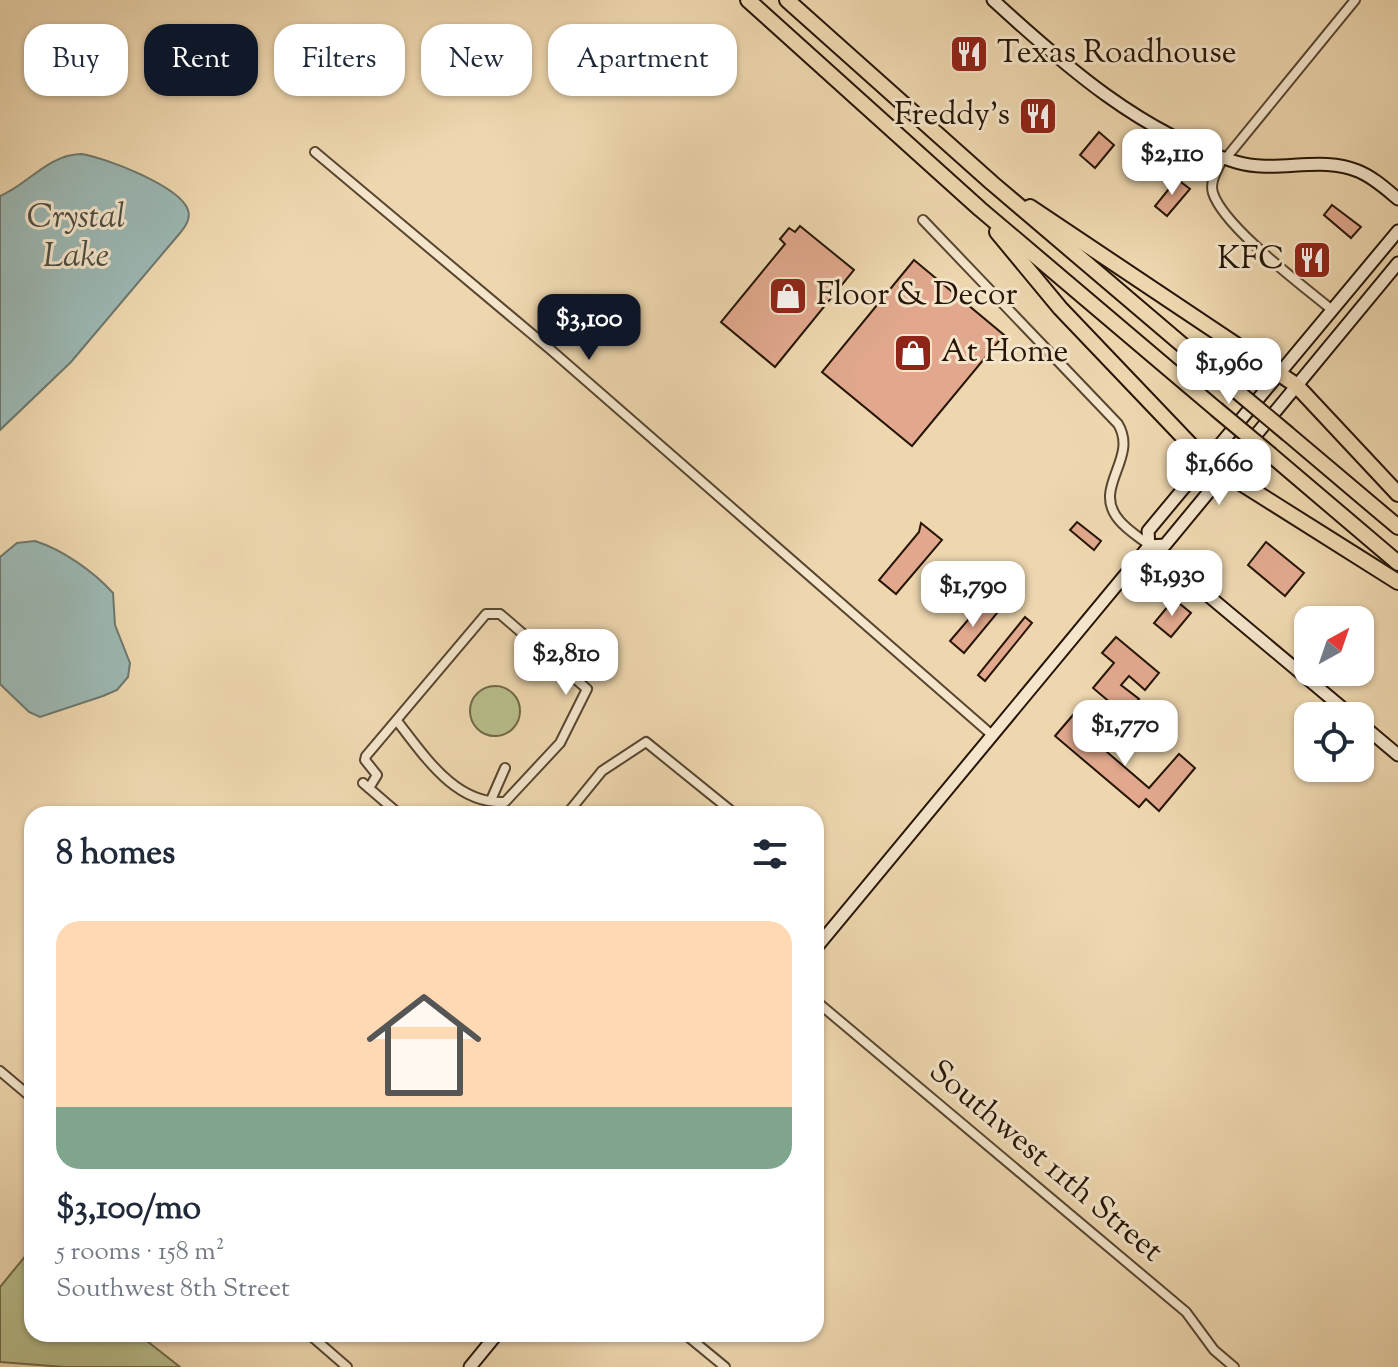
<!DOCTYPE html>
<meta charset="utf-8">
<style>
body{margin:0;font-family:"Sorts Mill Goudy",serif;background:#f6f6f7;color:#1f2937;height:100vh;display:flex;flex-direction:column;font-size:30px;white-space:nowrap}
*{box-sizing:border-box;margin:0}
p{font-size:26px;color:#747a83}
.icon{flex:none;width:44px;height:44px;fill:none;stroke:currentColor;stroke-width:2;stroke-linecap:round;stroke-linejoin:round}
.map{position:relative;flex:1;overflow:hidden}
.details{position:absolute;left:24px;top:806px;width:800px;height:536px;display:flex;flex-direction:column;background:#fff;border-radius:24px;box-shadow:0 2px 6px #0004}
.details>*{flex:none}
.banner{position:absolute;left:24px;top:24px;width:800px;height:72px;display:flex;gap:16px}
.needle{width:52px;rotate:40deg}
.fabs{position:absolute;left:1294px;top:606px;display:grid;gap:16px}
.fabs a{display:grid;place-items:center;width:80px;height:80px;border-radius:16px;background:#fff;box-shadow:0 2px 6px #0004;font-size:40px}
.price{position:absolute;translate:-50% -68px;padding:0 18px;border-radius:16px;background:#fff;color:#222;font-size:26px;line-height:52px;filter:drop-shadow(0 2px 4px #0008)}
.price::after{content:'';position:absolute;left:50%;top:48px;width:24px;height:18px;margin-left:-12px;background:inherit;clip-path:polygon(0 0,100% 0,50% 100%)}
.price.active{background:#111827;color:#fff}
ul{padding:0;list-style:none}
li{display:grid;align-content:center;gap:16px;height:424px;padding:0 32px}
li+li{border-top:2px solid #e0e1e3}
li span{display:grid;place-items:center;height:248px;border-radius:24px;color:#555}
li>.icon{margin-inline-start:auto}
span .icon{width:144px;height:144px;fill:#fffc;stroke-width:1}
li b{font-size:34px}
h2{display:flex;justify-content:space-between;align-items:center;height:96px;padding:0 32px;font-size:34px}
.pill{padding:0 28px;border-radius:24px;background:#fff;box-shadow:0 2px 6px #0004;font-size:28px;line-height:72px}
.pill.active{background:#111827;color:#fff}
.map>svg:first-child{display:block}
.green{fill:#b8be8c;stroke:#6f6a48;stroke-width:2}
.water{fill:#9cb8b3;stroke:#6d776d;stroke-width:2}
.building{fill:#e1a88d;stroke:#261505;stroke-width:2}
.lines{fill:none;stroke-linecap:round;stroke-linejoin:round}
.street-casing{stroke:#584630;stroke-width:12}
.secondary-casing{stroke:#261505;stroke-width:15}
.highway-casing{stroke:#261505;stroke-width:18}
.street{stroke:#f4e5cb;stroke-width:8}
.secondary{stroke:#f4e5cb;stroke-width:11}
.highway{stroke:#eed7af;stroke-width:14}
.highway-bridge-casing{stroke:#261505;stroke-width:18;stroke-linecap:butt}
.highway-bridge{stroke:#eed7af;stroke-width:14}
.labels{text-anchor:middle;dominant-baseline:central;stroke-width:6;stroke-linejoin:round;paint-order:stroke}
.poi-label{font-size:32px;fill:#261505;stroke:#f4e5cb;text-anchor:start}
.street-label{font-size:32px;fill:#261505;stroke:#f4e5cb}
.water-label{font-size:34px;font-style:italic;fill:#4f4e42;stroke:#f4e5cb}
</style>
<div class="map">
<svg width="1398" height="1367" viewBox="0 0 1398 1367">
<rect width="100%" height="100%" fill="#eed7af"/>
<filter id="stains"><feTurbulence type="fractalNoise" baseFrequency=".0025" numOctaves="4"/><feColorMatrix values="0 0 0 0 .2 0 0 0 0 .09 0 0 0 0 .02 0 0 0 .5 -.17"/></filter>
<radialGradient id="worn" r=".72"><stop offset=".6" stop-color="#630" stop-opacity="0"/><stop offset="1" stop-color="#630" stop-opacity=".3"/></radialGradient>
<g class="green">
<circle cx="495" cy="711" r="25"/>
<polygon points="27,1254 32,1257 32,1334 138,1334 180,1367 64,1367 0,1362 0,1287"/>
</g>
<g class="water">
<path d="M81 154C104 157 180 186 188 210 191 219 185 227 180 233L71 362 0 430V196C29 184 47 155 81 154Z"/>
<path d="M35 541C63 550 93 571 113 593L115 625 130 663 128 677 117 690 103 696 40 717 29 712 0 684V557L17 543Z"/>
</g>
<g class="building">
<polygon points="1099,132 1114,145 1095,168 1080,155"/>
<polygon points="1177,179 1190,189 1167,216 1155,206"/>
<polygon points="1332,205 1361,227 1351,238 1324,215"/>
<polygon points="800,226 854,270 775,367 721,322 785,244 780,239 789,228 795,232"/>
<polygon points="914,260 1004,335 912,446 822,372"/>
<polygon points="1077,522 1101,541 1094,550 1070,530"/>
<polygon points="921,523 942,540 896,594 879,580 919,532"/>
<polygon points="1266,542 1304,573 1285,596 1248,565"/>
<polygon points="1174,599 1191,613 1171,637 1154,623"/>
<polygon points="988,604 998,612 964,653 950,641 973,614 977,617"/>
<polygon points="1025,617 1032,623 985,681 978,675"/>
<polygon points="1116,637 1159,673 1145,690 1129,676 1121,685 1139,699 1125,715 1093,688 1114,663 1102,653"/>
<polygon points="1073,715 1083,724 1079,728 1149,788 1179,754 1195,768 1159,811 1146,799 1139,807 1055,736"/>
</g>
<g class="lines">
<defs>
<g id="street">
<polyline points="315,152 551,350 992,735"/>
<path d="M1223 158C1219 167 1209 181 1213 193 1224 227 1302 285 1332 310"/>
<polyline points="1226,158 1355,0"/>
<path d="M923 220 1118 424C1139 459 1091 487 1119 520 1127 530 1139 537 1149 545"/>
<polyline points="363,783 399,814"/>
<path d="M369 788 377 775 365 760 366 756 486 614H500L587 689 560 743 505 802C455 805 424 755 397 721"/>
<polyline points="491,800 505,768"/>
<polyline points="567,814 602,771 646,742 735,814"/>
<polyline points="816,1001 1186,1312 1214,1350 1234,1367"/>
<polyline points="0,1071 32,1098"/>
<polyline points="309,1334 347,1367"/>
<polyline points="685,1334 725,1367"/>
</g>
<g id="secondary">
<path d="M993 0C1064 65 1142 134 1236 162 1275 174 1321 155 1358 171 1373 177 1386 189 1398 199"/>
<polyline points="1149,546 1165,545 1398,263"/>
<polyline points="1149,546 1352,716"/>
<polyline points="1360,723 1398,755"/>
<polyline points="816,948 1149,546 1148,531 1398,231"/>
<polyline points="470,1367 497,1334"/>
</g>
<g id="highway">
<polyline points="748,0 980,209 1216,409"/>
<polyline points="787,0 992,183 1233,388"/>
<polyline points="1030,207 1296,385 1398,494"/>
<polyline points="997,232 1060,308 1206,461 1398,582"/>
<polyline points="1288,434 1398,527"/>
<polyline points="1271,455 1398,563"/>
</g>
</defs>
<use href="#street" class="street-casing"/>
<use href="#secondary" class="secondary-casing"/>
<use href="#highway" class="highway-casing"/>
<use href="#street" class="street"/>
<use href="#secondary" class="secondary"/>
<use href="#highway" class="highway"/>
<defs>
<g id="highway-bridge">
<polyline points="1233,388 1288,434"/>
<polyline points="1216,409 1271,455"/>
</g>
</defs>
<use href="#highway-bridge" class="highway-bridge-casing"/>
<use href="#highway-bridge" class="highway-bridge"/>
</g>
<defs>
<symbol id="restaurant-square" viewBox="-11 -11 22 22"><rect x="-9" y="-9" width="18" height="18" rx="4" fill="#8f2418" stroke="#f4e5cb"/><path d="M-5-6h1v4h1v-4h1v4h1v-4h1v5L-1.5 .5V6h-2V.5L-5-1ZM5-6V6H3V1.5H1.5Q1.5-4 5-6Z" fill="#fff"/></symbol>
<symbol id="shop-square" viewBox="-11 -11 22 22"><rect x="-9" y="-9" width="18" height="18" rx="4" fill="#8f2418" stroke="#f4e5cb"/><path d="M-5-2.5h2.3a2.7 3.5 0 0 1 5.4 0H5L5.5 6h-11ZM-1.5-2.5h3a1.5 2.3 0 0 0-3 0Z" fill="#fff"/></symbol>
</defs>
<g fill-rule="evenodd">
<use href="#restaurant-square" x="947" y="32" width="44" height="44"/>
<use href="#restaurant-square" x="1016" y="94" width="44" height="44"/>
<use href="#restaurant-square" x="1290" y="238" width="44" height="44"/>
<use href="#shop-square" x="766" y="274" width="44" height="44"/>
<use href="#shop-square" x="891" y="331" width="44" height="44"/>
</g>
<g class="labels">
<g class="poi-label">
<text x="997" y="54">Texas Roadhouse</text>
<text x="1010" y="116" text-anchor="end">Freddy's</text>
<text x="1284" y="260" text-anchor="end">KFC</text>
<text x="816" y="296">Floor &amp; Decor</text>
<text x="941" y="353">At Home</text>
</g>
<g class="street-label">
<text transform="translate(1045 1162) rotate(40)">Southwest 11th Street</text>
</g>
<g class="water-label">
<text x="76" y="218">Crystal<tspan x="76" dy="39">Lake</tspan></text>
</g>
</g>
<rect width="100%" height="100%" filter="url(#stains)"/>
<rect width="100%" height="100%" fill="url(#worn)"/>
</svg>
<div class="fabs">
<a><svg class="needle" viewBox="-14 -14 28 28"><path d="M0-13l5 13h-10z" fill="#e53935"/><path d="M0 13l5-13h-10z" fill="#747a83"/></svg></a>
<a><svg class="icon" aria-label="locate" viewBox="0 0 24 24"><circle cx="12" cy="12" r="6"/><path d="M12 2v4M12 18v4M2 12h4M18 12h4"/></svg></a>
</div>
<b class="price" style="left:1172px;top:197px">$2,110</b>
<b class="price active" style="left:589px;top:362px">$3,100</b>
<b class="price" style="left:1229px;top:406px">$1,960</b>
<b class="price" style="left:1219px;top:507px">$1,660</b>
<b class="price" style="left:1172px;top:618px">$1,930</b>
<b class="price" style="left:973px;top:629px">$1,790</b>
<b class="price" style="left:566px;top:697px">$2,810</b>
<b class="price" style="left:1125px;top:768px">$1,770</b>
<div class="banner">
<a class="pill">Buy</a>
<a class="pill active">Rent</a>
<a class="pill">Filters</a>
<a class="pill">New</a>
<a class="pill">Apartment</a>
</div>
<section class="details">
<h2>8 homes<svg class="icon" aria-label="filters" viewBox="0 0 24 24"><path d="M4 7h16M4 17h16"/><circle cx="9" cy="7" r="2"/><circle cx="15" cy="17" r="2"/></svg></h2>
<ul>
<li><span style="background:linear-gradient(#ffd9b3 75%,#7fa58c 0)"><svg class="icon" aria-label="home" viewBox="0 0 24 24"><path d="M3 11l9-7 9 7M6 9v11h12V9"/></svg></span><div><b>$3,100/mo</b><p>5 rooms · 158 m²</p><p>Southwest 8th Street</p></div></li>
</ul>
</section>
</div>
